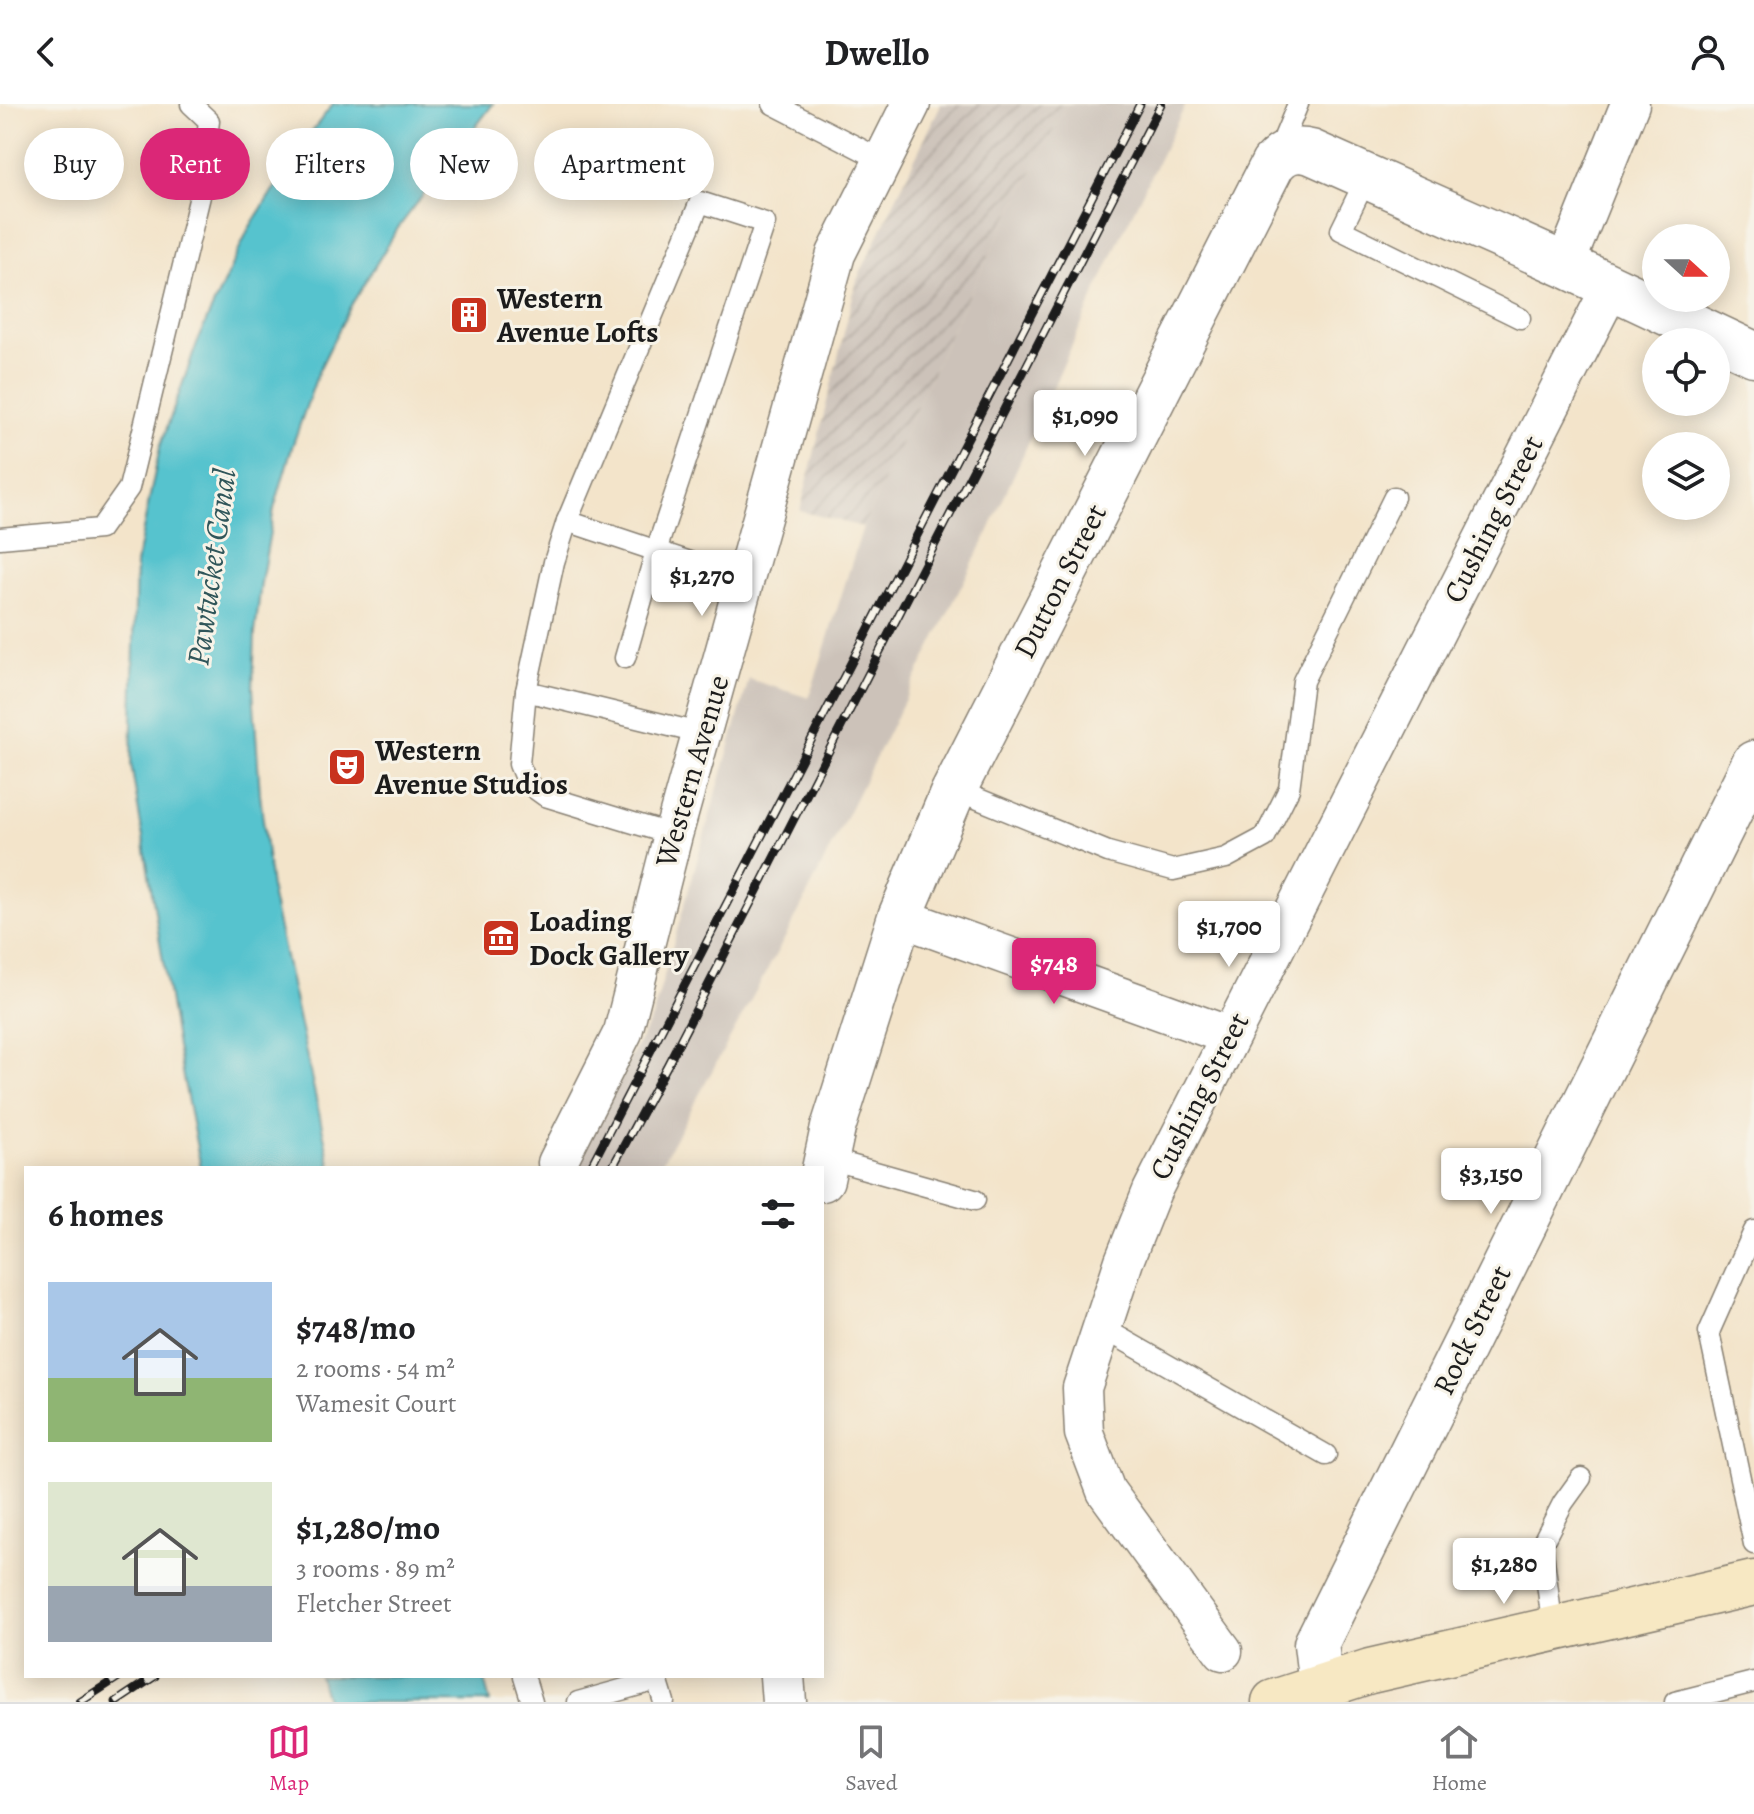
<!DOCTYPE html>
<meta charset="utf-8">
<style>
body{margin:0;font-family:Alegreya,serif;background:#f6f6f6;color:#202124;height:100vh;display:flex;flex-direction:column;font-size:30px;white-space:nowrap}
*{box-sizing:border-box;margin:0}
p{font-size:26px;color:#757577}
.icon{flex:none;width:44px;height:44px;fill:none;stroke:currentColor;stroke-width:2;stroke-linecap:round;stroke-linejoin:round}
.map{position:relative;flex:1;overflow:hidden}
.drawer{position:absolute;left:24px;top:1062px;width:800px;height:512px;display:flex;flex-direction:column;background:#fff;border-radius:0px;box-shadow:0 4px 20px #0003}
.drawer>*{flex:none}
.guide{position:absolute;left:24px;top:24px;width:800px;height:72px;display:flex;gap:16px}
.needle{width:52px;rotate:111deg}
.fabs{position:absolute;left:1642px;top:120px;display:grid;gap:16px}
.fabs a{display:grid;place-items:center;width:88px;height:88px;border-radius:50%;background:#fff;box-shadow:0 4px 20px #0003;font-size:40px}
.price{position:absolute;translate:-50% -68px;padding:0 18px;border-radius:8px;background:#fff;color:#222;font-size:26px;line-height:52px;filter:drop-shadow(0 2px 4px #0008)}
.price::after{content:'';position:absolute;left:50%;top:48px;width:24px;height:18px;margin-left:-12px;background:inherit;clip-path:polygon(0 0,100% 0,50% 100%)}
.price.on{background:#db2777;color:#fff}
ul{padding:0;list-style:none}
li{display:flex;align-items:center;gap:24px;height:200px;padding:0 24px}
li span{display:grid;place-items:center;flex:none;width:224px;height:160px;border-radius:0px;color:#555}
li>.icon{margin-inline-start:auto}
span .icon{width:96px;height:96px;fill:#fffc;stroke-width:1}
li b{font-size:34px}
h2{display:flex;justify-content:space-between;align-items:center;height:96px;padding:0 24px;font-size:34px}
.chip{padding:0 28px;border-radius:36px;background:#fff;box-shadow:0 4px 20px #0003;font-size:28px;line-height:72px}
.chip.on{background:#db2777;color:#fff}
header{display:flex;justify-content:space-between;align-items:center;height:104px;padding:0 24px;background:#fff;font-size:36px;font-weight:700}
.tabs{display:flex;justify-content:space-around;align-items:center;height:112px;border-top:2px solid #e0e0e0;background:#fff;font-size:22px;color:#757577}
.tabs a{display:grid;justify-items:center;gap:4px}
.tabs .on{color:#db2777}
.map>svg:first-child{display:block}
.industrial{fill:url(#industrial-furrows)}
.railway{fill:#ccc2b9}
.water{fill:#56c3ce;stroke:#397075;stroke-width:2}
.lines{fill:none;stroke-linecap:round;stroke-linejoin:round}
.service-casing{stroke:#888073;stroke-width:23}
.minor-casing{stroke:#888073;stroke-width:41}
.tertiary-casing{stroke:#888073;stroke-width:47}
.secondary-casing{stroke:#888073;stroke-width:47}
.service{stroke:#fff;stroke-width:20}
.minor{stroke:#fff;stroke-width:38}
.tertiary{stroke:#fff;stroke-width:44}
.secondary{stroke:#f7e8c3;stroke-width:44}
.rail-casing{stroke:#1c1c1c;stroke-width:9}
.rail{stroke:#f7f3e8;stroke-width:6;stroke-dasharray:18;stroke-linecap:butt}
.labels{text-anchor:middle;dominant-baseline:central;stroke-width:6;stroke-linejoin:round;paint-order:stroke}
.poi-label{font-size:30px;font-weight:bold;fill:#1c1c1c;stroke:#f7f3e8;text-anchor:start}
.street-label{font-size:30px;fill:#1c1c1c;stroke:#f7f3e8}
.water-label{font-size:32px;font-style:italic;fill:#30565a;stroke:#f7f3e8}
</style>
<header><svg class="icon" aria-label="back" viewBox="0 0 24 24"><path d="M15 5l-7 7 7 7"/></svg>Dwello<svg class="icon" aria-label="person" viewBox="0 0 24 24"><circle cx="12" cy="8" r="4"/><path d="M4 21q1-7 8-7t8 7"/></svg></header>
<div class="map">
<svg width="1754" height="1598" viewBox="0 0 1754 1598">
<defs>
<pattern id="industrial-furrows" width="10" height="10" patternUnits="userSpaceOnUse" patternTransform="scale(2)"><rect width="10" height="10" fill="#ccc2b9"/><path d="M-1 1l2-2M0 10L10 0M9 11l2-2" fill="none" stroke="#afa69e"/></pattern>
</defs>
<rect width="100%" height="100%" fill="#f7f3e8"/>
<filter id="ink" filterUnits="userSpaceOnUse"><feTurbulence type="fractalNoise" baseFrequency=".0125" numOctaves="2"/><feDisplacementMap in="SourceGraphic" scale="16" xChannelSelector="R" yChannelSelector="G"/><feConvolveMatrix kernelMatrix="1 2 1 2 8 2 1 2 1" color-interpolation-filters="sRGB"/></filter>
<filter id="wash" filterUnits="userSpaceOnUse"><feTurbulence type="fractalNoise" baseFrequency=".006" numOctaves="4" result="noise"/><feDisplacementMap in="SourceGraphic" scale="32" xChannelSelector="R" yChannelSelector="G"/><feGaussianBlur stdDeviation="1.8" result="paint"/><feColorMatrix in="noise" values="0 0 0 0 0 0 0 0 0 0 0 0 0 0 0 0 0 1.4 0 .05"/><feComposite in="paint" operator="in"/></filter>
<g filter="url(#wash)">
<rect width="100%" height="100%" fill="#f3e4ca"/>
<polygon class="industrial" points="941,0 1067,0 958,212 863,423 800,407 857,176"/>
<polygon class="railway" points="1067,0 1186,0 1121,132 986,433 793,819 659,1064 571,1064 652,914 749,575 809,594 863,423 958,212"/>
<g class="water">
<polygon points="333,0 493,0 398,124 350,203 319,266 292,343 274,405 261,479 255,529 253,584 260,690 272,793 331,1064 201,1064 177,943 131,660 136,460 160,343 200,231 248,126 302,40"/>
<polygon points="319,1572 483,1572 490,1598 328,1598"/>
</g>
</g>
<g filter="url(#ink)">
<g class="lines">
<defs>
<g id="service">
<polyline points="773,0 882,56"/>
<polyline points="1278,48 1298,0"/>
<polyline points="1367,73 1341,126 1520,214"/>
<polyline points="567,417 554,458 526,587 519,660 527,679 545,692 673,731"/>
<polyline points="0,434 100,425 129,384 200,92 209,17 191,0"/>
<polyline points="625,554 656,447 765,119 700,98 567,417 744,476"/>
<polyline points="526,587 703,630"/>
<polyline points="954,685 1108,748 1173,766 1226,754 1265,733 1289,685 1303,577 1394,393"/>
<polyline points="826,1054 975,1096"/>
<polyline points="1754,1127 1709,1228 1754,1440"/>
<polyline points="1101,1223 1326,1351"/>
<polyline points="1553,1526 1542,1440 1563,1399 1581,1374"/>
<polyline points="524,1572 532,1598"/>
<polyline points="656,1572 664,1598"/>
<polyline points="578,1598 657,1576"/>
<polyline points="1675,1598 1754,1578"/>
</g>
<g id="minor">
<polyline points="1565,161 1630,0"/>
<polyline points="900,813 1230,932"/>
<polyline points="557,1059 623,928 673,731 836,150 911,0"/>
<polyline points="1223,1547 1106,1387 1084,1329 1082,1284 1124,1157 1152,1087 1611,183"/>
</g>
<g id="tertiary">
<path d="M822 1075 833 1024 900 813 952 690 1273 60C1284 47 1295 44 1311 48L1565 161 1754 250"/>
<polyline points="782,1572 784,1598"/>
<polyline points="1323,1598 1316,1540 1754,659"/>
</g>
<polyline id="secondary" points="1274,1598 1370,1567 1754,1479"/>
</defs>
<use href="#service" class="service-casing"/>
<use href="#minor" class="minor-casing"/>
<use href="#tertiary" class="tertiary-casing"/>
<use href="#secondary" class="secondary-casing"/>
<use href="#service" class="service"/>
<use href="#minor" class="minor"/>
<use href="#tertiary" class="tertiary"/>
<use href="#secondary" class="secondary"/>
<defs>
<g id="rail">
<polyline points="590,1064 1140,0"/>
<polyline points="612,1064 668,960 1161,0"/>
<polyline points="80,1598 120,1572"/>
<polyline points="116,1598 155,1572"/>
</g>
</defs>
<use href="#rail" class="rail-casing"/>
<use href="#rail" class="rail"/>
</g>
</g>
<defs>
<symbol id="building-square" viewBox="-11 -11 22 22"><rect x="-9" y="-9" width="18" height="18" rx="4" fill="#c8321e" stroke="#f7f3e8"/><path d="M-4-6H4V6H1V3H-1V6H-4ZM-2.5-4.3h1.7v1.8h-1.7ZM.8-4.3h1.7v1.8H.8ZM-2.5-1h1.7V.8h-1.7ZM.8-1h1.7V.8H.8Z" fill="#fff"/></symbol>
<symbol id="theatre-square" viewBox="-11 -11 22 22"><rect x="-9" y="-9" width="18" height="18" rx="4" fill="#c8321e" stroke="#f7f3e8"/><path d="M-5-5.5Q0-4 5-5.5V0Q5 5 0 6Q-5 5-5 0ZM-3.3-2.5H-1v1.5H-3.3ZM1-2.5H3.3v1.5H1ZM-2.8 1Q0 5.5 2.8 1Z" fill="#fff"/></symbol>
<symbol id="museum-square" viewBox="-11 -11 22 22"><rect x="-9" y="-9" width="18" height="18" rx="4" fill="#c8321e" stroke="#f7f3e8"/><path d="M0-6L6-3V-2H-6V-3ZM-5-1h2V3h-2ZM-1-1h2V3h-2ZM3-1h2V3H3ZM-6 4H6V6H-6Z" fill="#fff"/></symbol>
</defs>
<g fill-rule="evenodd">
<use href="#building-square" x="447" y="189" width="44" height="44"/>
<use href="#theatre-square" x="325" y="641" width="44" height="44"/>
<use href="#museum-square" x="479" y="812" width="44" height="44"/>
</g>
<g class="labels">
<g class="poi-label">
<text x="497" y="194">Western<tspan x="497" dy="34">Avenue Lofts</tspan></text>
<text x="375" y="646">Western<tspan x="375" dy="34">Avenue Studios</tspan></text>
<text x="529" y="817">Loading<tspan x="529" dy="34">Dock Gallery</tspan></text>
</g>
<g class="street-label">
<text transform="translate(1493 415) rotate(-63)">Cushing Street</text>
<text transform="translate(1060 477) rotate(-63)">Dutton Street</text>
<text transform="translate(692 667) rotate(-74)">Western Avenue</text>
<text transform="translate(1199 992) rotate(-63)">Cushing Street</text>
<text transform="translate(1472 1226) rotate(-64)">Rock Street</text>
</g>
<g class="water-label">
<text transform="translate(211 463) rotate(-82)">Pawtucket Canal</text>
</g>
</g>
</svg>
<div class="fabs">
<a><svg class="needle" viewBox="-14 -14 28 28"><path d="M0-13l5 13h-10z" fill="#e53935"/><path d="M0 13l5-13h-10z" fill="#757577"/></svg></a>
<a><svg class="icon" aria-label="locate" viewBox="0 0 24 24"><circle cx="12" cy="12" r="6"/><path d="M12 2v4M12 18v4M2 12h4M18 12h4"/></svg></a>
<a><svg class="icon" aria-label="layers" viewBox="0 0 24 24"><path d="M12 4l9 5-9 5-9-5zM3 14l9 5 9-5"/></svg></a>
</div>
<b class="price" style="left:1085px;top:354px">$1,090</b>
<b class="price" style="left:702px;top:514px">$1,270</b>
<b class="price" style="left:1229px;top:865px">$1,700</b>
<b class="price on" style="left:1054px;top:902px">$748</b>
<b class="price" style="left:1491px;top:1112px">$3,150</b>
<b class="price" style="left:1504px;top:1502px">$1,280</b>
<div class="guide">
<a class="chip">Buy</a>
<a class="chip on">Rent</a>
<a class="chip">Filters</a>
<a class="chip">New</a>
<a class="chip">Apartment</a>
</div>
<section class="drawer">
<h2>6 homes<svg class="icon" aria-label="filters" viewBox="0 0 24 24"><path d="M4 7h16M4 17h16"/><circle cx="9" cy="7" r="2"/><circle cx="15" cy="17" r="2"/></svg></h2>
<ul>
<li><span style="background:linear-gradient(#a9c7e8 60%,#8fb573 0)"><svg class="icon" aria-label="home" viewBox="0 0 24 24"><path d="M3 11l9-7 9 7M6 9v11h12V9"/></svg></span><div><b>$748/mo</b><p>2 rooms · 54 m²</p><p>Wamesit Court</p></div></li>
<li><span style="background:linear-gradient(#dfe7d0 65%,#9aa5b1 0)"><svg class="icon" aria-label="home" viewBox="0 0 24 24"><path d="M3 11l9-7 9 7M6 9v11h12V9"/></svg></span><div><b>$1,280/mo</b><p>3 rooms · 89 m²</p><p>Fletcher Street</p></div></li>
</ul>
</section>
</div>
<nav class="tabs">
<a class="on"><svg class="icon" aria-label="map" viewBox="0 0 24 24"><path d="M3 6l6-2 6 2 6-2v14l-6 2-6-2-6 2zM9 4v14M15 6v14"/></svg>Map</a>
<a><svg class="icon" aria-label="saved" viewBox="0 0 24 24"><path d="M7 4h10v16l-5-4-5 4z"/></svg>Saved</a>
<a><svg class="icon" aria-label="home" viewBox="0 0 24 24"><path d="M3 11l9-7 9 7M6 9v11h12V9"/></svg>Home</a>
</nav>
